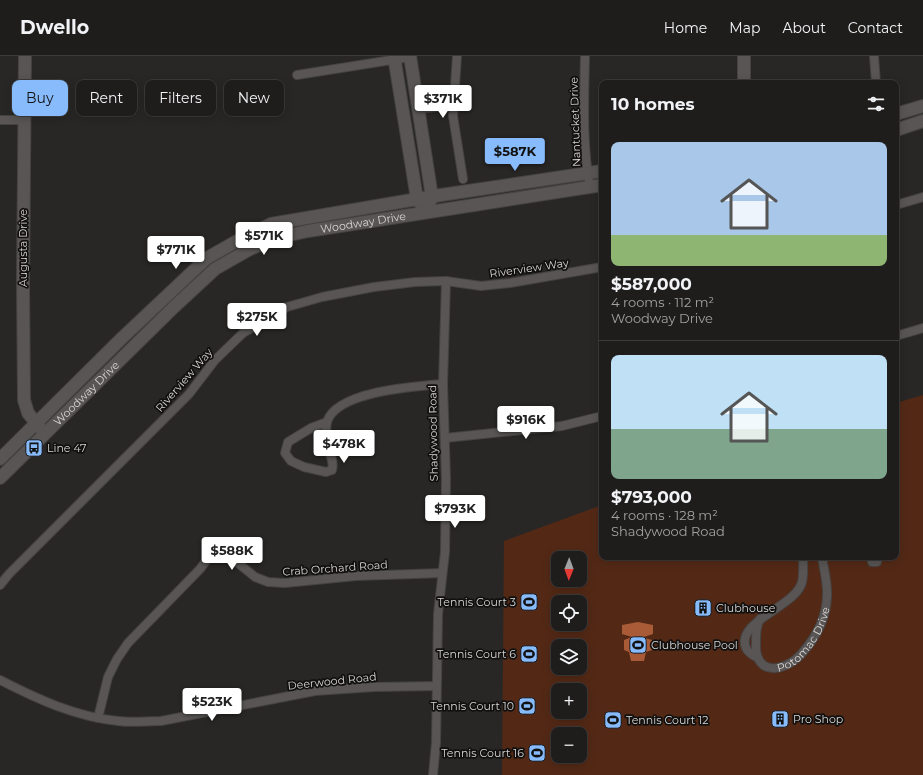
<!DOCTYPE html>
<meta charset="utf-8">
<style>
body{margin:0;font-family:Montserrat,sans-serif;background:#272625;color:#f1f3f6;height:100vh;display:flex;flex-direction:column;font-size:15px;white-space:nowrap}
*{box-sizing:border-box;margin:0}
p{font-size:13px;color:#a1a2a3}
.icon{flex:none;width:22px;height:22px;fill:none;stroke:currentColor;stroke-width:2;stroke-linecap:round;stroke-linejoin:round}
.map{position:relative;flex:1;overflow:hidden}
.details{position:absolute;left:599px;top:24px;width:300px;height:480px;display:flex;flex-direction:column;background:#1f1d1c;border-radius:8px;box-shadow:0 2px 10px #0003,0 0 0 1px #3c3b3b}
.details>*{flex:none}
.hud{position:absolute;left:12px;top:24px;width:380px;height:36px;display:flex;gap:8px}
.needle{width:26px;rotate:181deg}
.controls{position:absolute;left:551px;top:495px;display:grid;gap:8px}
.controls a{display:grid;place-items:center;width:36px;height:36px;border-radius:8px;background:#1f1d1c;box-shadow:0 2px 10px #0003,0 0 0 1px #3c3b3b;font-size:20px}
.price{position:absolute;translate:-50% -34px;padding:0 9px;border-radius:4px;background:#fff;color:#222;font-size:13px;line-height:26px;filter:drop-shadow(0 1px 2px #0008)}
.price::after{content:'';position:absolute;left:50%;top:24px;width:12px;height:9px;margin-left:-6px;background:inherit;clip-path:polygon(0 0,100% 0,50% 100%)}
.price.active{background:#87bbfb;color:#111}
ul{padding:0;list-style:none}
li{display:grid;align-content:center;gap:8px;height:212px;padding:0 12px}
li+li{border-top:1px solid #3c3b3b}
li span{display:grid;place-items:center;height:124px;border-radius:8px;color:#555}
li>.icon{margin-inline-start:auto}
span .icon{width:72px;height:72px;fill:#fffc;stroke-width:1}
li b{font-size:17px}
h2{display:flex;justify-content:space-between;align-items:center;height:48px;padding:0 12px;font-size:17px}
.pill{padding:0 14px;border-radius:8px;background:#1f1d1c;box-shadow:0 2px 10px #0003,0 0 0 1px #3c3b3b;font-size:14px;line-height:36px}
.pill.active{background:#87bbfb;color:#111}
header{display:flex;align-items:center;gap:24px;box-sizing:border-box;height:56px;padding:0 20px;background:#1f1d1c;border-bottom:1px solid #3c3b3b}
header strong{font-size:19px}
nav{display:flex;gap:22px;margin-inline-start:auto;font-size:14px}
.map>svg:first-child{display:block}
.green{fill:#532916;fill-rule:evenodd}
.water{fill:#a95b38}
.lines{fill:none;stroke-linecap:round;stroke-linejoin:round}
.street-casing{stroke:#454342;stroke-width:10}
.secondary-casing{stroke:#454342;stroke-width:14}
.street{stroke:#585554;stroke-width:8}
.secondary{stroke:#585554;stroke-width:12}
.labels{text-anchor:middle;dominant-baseline:central;stroke-width:3.5;stroke-linejoin:round;paint-order:stroke}
.street-label{font-size:11px;fill:#d8d6d5;stroke:#11100f}
.poi-label{font-size:11px;fill:#d8d6d5;stroke:#11100f;text-anchor:start}
</style>
<header>
<strong>Dwello</strong>
<nav><a>Home</a><a>Map</a><a>About</a><a>Contact</a></nav>
</header>
<div class="map">
<svg width="923" height="719" viewBox="0 0 923 719">
<rect width="100%" height="100%" fill="#292725"/>
<path class="green" d="M923 339V719H502L504 485 602 449V501H896V347ZM558 502H580V524H558ZM558 546H580V568H558ZM558 590H580V612H558ZM558 634H580V656H558ZM558 678H580V700H558Z"/>
<polygon class="water" points="638,566 653,569 653,578 644,581 644,582 652,584 652,594 646,596 644,605 631,605 629,596 624,594 624,584 632,581 622,578 622,569"/>
<g class="lines">
<defs>
<g id="street">
<polyline points="457,0 453,60 463,123"/>
<path d="M585 0C584 44 582 88 590 131"/>
<polyline points="874,0 876,27"/>
<polyline points="297,19 410,1"/>
<polyline points="419,53 453,49"/>
<polyline points="0,64 25,64"/>
<polyline points="896,149 923,141"/>
<polyline points="896,280 923,272"/>
<path d="M327 366 311 372 288 386 285 397 291 405 304 411 326 416 332 414C335 404 328 397 327 387 326 381 326 371 327 366 336 335 417 330 443 328"/>
<polyline points="445,382 562,370 602,360"/>
<polyline points="871,501 872,506 877,506 877,501"/>
<polyline points="0,529 9,518 189,338 215,304 243,277 287,251 322,241 374,231 415,226 446,225 481,230 510,227 602,211"/>
<path id="s1" d="M760 563C756 571 756 578 756 587 754 622 787 616 803 596 817 580 826 561 827 541 828 528 824 514 822 501"/>
<path d="M758 602C754 600 748 597 746 592 735 565 796 551 802 526 804 518 803 508 803 501"/>
<path d="M0 624C37 643 76 661 118 665 132 667 146 665 161 665L315 635 374 631 436 630"/>
<polyline points="98,662 108,621 117,603 128,587 200,513 217,490 255,521 268,526 285,527 356,520 442,517"/>
<polyline points="433,719 436,687 438,558 445,496 446,423 443,328 446,225"/>
</g>
<g id="secondary">
<polyline points="25,0 23,227 24,344 28,357 41,373"/>
<polyline points="394,0 417,143 422,150"/>
<polyline points="410,0 432,141 429,148"/>
<polyline points="744,0 744,27"/>
<polyline points="896,58 923,50"/>
<polyline points="896,74 923,65"/>
<polyline points="0,403 122,282 207,202 244,181 271,168 441,139 602,115"/>
<path id="s2" d="M0 422 175 250 215 213 250 193 276 182 308 175 602 129"/>
</g>
</defs>
<use href="#street" class="street-casing"/>
<use href="#secondary" class="secondary-casing"/>
<use href="#street" class="street"/>
<use href="#secondary" class="secondary"/>
</g>
<defs>
<symbol id="bus-square" viewBox="-11 -11 22 22"><rect x="-9" y="-9" width="18" height="18" rx="4" fill="#87bbfb" stroke="#11100f"/><path d="M-5-6H5V4H4V6H2V4H-2V6H-4V4H-5ZM-3.5-4V0h7V-4ZM-3.5 1.2v1.5H-2V1.2ZM2 1.2v1.5H3.5V1.2Z" fill="#111"/></symbol>
<symbol id="stadium-square" viewBox="-11 -11 22 22"><rect x="-9" y="-9" width="18" height="18" rx="4" fill="#87bbfb" stroke="#11100f"/><path d="M0-5a6.5 5 0 1 0 0 10a6.5 5 0 1 0 0-10ZM-3.5-1.8h7v3.6h-7Z" fill="#111"/></symbol>
<symbol id="building-square" viewBox="-11 -11 22 22"><rect x="-9" y="-9" width="18" height="18" rx="4" fill="#87bbfb" stroke="#11100f"/><path d="M-4-6H4V6H1V3H-1V6H-4ZM-2.5-4.3h1.7v1.8h-1.7ZM.8-4.3h1.7v1.8H.8ZM-2.5-1h1.7V.8h-1.7ZM.8-1h1.7V.8H.8Z" fill="#111"/></symbol>
</defs>
<g fill-rule="evenodd">
<use href="#bus-square" x="24" y="382" width="20" height="20"/>
<use href="#stadium-square" x="519" y="536" width="20" height="20"/>
<use href="#building-square" x="693" y="542" width="20" height="20"/>
<use href="#stadium-square" x="628" y="579" width="20" height="20"/>
<use href="#stadium-square" x="519" y="588" width="20" height="20"/>
<use href="#stadium-square" x="517" y="640" width="20" height="20"/>
<use href="#building-square" x="770" y="653" width="20" height="20"/>
<use href="#stadium-square" x="603" y="654" width="20" height="20"/>
<use href="#stadium-square" x="527" y="687" width="20" height="20"/>
</g>
<g class="labels">
<g class="street-label">
<text transform="translate(575 66) rotate(-92)">Nantucket Drive</text>
<text stroke="none"><textPath href="#s2" startOffset="457">Woodway Drive</textPath></text>
<text transform="translate(23 192) rotate(-90)">Augusta Drive</text>
<text transform="translate(529 212) rotate(-8)">Riverview Way</text>
<text transform="translate(184 324) rotate(-49)">Riverview Way</text>
<text stroke="none"><textPath href="#s2" startOffset="121">Woodway Drive</textPath></text>
<text transform="translate(433 377) rotate(-91)">Shadywood Road</text>
<text transform="translate(335 512) rotate(-4)">Crab Orchard Road</text>
<text stroke="none"><textPath href="#s1" startOffset="104">Potomac Drive</textPath></text>
<text transform="translate(332 625) rotate(-6)">Deerwood Road</text>
</g>
<g class="poi-label">
<text x="47" y="392">Line 47</text>
<text x="516" y="546" text-anchor="end">Tennis Court 3</text>
<text x="716" y="552">Clubhouse</text>
<text x="651" y="589">Clubhouse Pool</text>
<text x="516" y="598" text-anchor="end">Tennis Court 6</text>
<text x="514" y="650" text-anchor="end">Tennis Court 10</text>
<text x="793" y="663">Pro Shop</text>
<text x="626" y="664">Tennis Court 12</text>
<text x="524" y="697" text-anchor="end">Tennis Court 16</text>
</g>
</g>
</svg>
<div class="controls">
<a><svg class="needle" viewBox="-14 -14 28 28"><path d="M0-13l5 13h-10z" fill="#e53935"/><path d="M0 13l5-13h-10z" fill="#a1a2a3"/></svg></a>
<a><svg class="icon" aria-label="locate" viewBox="0 0 24 24"><circle cx="12" cy="12" r="6"/><path d="M12 2v4M12 18v4M2 12h4M18 12h4"/></svg></a>
<a><svg class="icon" aria-label="layers" viewBox="0 0 24 24"><path d="M12 4l9 5-9 5-9-5zM3 14l9 5 9-5"/></svg></a>
<a>+</a>
<a>−</a>
</div>
<b class="price" style="left:443px;top:63px">$371K</b>
<b class="price active" style="left:515px;top:116px">$587K</b>
<b class="price" style="left:264px;top:200px">$571K</b>
<b class="price" style="left:176px;top:214px">$771K</b>
<b class="price" style="left:257px;top:281px">$275K</b>
<b class="price" style="left:526px;top:384px">$916K</b>
<b class="price" style="left:344px;top:408px">$478K</b>
<b class="price" style="left:455px;top:473px">$793K</b>
<b class="price" style="left:232px;top:515px">$588K</b>
<b class="price" style="left:212px;top:666px">$523K</b>
<div class="hud">
<a class="pill active">Buy</a>
<a class="pill">Rent</a>
<a class="pill">Filters</a>
<a class="pill">New</a>
</div>
<section class="details">
<h2>10 homes<svg class="icon" aria-label="filters" viewBox="0 0 24 24"><path d="M4 7h16M4 17h16"/><circle cx="9" cy="7" r="2"/><circle cx="15" cy="17" r="2"/></svg></h2>
<ul>
<li><span style="background:linear-gradient(#a9c7e8 75%,#8fb573 0)"><svg class="icon" aria-label="home" viewBox="0 0 24 24"><path d="M3 11l9-7 9 7M6 9v11h12V9"/></svg></span><div><b>$587,000</b><p>4 rooms · 112 m²</p><p>Woodway Drive</p></div></li>
<li><span style="background:linear-gradient(#bfe0f5 60%,#7fa58c 0)"><svg class="icon" aria-label="home" viewBox="0 0 24 24"><path d="M3 11l9-7 9 7M6 9v11h12V9"/></svg></span><div><b>$793,000</b><p>4 rooms · 128 m²</p><p>Shadywood Road</p></div></li>
</ul>
</section>
</div>
